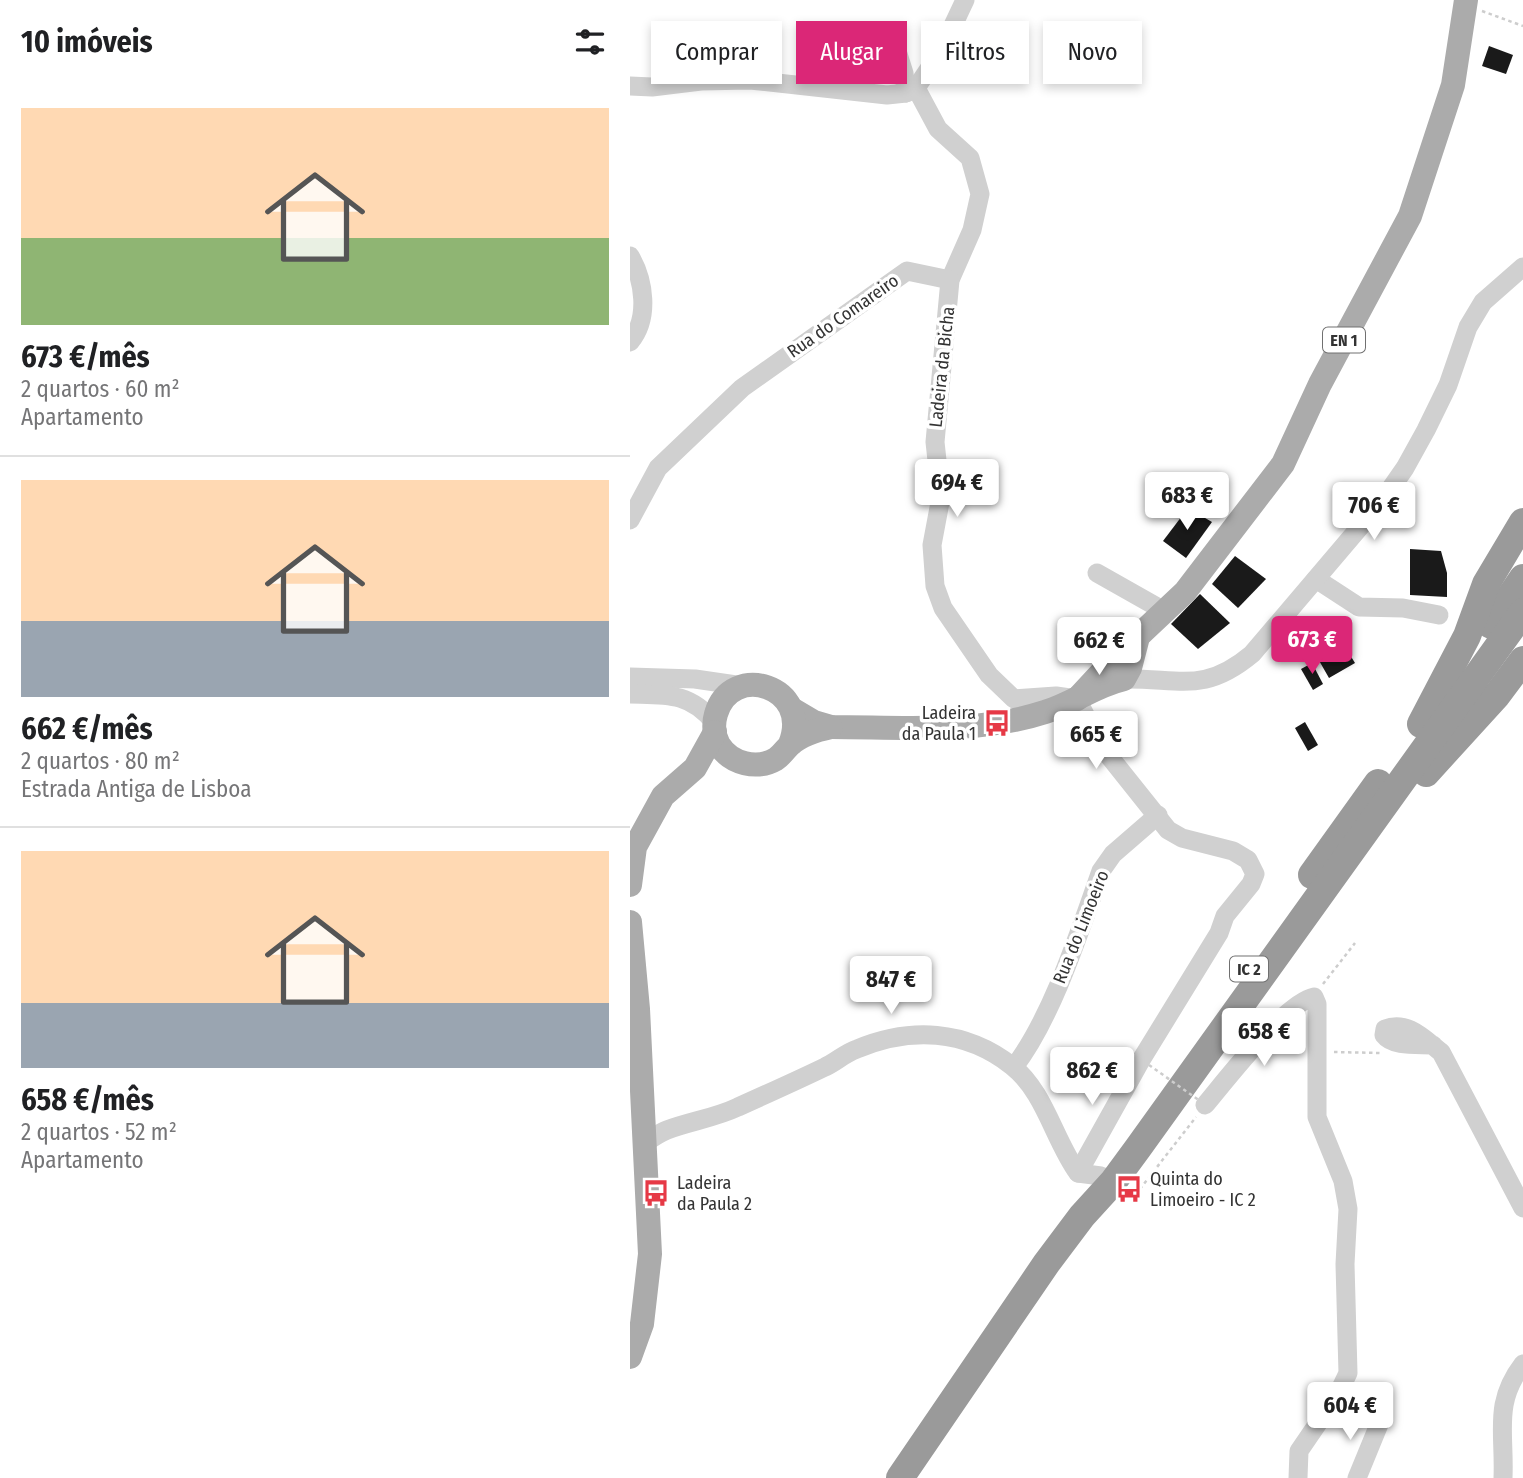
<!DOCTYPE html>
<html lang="pt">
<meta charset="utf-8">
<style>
body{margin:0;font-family:"Fira Sans Condensed",sans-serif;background:#f6f6f6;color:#202124;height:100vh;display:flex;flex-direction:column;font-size:26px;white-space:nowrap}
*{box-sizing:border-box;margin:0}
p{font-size:23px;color:#757577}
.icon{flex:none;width:38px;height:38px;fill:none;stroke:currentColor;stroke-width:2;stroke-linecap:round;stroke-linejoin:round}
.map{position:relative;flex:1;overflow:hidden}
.drawer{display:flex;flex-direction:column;background:#fff;width:630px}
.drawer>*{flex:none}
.guide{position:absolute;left:21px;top:21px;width:665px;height:63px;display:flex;gap:14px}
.price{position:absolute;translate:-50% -60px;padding:0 16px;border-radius:7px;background:#fff;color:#222;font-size:23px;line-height:46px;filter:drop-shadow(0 2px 4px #0008)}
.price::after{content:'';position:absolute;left:50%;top:42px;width:21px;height:16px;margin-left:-10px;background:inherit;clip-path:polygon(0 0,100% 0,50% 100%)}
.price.current{background:#db2777;color:#fff}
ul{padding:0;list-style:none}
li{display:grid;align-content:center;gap:14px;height:371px;padding:0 21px}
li+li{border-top:2px solid #e0e0e0}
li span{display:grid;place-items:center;height:217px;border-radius:0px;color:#555}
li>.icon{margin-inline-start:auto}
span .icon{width:126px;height:126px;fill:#fffc;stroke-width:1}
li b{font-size:30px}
h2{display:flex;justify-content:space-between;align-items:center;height:84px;padding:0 21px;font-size:30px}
.chip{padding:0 24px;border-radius:0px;background:#fff;box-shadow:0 4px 10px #0003;font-size:24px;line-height:63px}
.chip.current{background:#db2777;color:#fff}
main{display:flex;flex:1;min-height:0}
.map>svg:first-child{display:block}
.building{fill:#1a1a1a}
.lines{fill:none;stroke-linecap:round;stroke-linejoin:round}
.path{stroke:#cdcdcd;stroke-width:2.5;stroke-dasharray:3.5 3.5;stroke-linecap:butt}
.minor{stroke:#d0d0d0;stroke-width:19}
.major{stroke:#ababab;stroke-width:24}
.highway{stroke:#9a9a9a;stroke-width:28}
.path-bridge{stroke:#cdcdcd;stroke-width:2.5;stroke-dasharray:3.5 3.5;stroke-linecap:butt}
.labels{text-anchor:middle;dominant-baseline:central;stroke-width:7;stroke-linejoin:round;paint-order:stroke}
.shield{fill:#fff;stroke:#707070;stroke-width:2}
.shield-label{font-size:16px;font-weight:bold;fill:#333}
.street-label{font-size:18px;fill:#333;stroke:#fff}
.poi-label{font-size:18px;fill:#333;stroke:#fff;text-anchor:start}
</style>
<main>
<section class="drawer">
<h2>10 imóveis<svg class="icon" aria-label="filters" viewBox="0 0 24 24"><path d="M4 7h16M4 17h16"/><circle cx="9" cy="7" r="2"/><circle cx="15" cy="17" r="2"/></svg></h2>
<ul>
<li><span style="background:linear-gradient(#ffd9b3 60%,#8fb573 0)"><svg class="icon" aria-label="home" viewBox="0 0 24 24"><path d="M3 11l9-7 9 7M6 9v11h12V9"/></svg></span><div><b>673 €/mês</b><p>2 quartos · 60 m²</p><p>Apartamento</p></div></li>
<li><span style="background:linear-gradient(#ffd9b3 65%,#9aa5b1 0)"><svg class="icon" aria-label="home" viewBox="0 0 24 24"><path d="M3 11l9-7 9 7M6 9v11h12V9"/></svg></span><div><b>662 €/mês</b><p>2 quartos · 80 m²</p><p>Estrada Antiga de Lisboa</p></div></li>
<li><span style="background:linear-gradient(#ffd9b3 70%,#9aa5b1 0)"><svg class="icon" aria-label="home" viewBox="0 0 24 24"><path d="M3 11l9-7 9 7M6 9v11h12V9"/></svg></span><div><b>658 €/mês</b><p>2 quartos · 52 m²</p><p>Apartamento</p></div></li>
</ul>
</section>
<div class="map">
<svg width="893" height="1478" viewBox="0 0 893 1478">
<rect width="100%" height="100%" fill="#fff"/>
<g class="building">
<polygon points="859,46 883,55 876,74 852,66"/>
<polygon points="558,508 582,522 556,558 533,541"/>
<polygon points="780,549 811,551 817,573 817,597 780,595"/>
<polygon points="605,556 636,579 608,608 582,584"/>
<polygon points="570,594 600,623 568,649 541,624"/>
<polygon points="712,633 720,648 717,650 725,663 699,678 683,650"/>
<polygon points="682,663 693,684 683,690 671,669"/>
<polygon points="675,722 688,745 678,751 665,728"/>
</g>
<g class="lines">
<g class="path">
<polyline points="852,11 893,26"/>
<polyline points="693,984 725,943"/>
<polyline points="704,1052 750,1053"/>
<polyline points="499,1197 506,1194 566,1117"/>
</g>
<g class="minor">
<polyline points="268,54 274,73 276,93"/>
<polyline points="0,86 22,87 71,81 120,80 257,95 276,93 286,88"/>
<polyline points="286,88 308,129 340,158 350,194 342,230 320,280 305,442 311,497 302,545 305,586 313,608 359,675 384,699 426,696 447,699 471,746 538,830 552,838 603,851 618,860 625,874 621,884 595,916 589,933 511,1060 448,1173"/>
<polyline points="286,88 311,51 335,0"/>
<path d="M0 256C14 280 20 318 0 342"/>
<polyline points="0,520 28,468 112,388 277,271 320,280"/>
<polyline points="467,573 536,612"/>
<polyline points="686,579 729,607 773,608 809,615"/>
<path d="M488 670 494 679C550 678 574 694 622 654L752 501 775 468 796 430 818 385 838 327 853 302 893 267"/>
<polyline points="0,677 65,679 113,686"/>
<path d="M0 694C36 695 59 692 84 722"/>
<path d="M803 1045C788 1044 763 1047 754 1035L755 1029C777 1020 794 1039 811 1052L893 1208"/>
<path d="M384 1067C422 1018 450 930 471 871L483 854 528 815"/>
<path d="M575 1105C596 1080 655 1003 684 997L687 1004V1117L713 1181 718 1209 715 1264 718 1373 708 1394 669 1451 668 1478"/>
<path d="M14 1143C22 1139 29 1133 37 1130 61 1121 85 1118 108 1107 137 1094 166 1081 195 1067 206 1062 215 1053 227 1049 280 1027 335 1029 382 1066 415 1092 424 1140 448 1173L471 1176"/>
<polyline points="727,1478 750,1422"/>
<path d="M873 1478C875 1432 863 1403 893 1364"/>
</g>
<g class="major">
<polyline points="447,699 486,657 555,592 653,464 690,384 780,216 823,85 836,0"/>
<path d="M162 709 184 722 201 727C271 727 348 734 415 712 444 703 464 686 494 679L500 668 508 637"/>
<path d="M160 744C183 686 101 661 86 714 83 724 84 736 89 745 101 764 127 770 146 759 153 754 156 748 161 744 172 734 187 730 201 727"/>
<polyline points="0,885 5,847 33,796 65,768 85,732"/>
<polyline points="0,922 8,1009 20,1254 12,1324 0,1357"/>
</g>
<g class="highway">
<polyline points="861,625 893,578"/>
<polyline points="791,724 837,636 856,584 893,522"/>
<polyline points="796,773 867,695 893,660"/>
<polyline points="682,875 748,783"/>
<polyline points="270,1478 416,1264 452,1216 483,1182 508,1148 893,612"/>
</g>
<polyline class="path-bridge" points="519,1065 570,1101"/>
</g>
<defs>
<symbol id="bus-bare" viewBox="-9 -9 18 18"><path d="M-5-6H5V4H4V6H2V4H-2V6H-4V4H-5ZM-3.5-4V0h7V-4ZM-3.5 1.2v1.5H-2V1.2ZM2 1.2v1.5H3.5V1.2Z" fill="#e63946" stroke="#fff" stroke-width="2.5" paint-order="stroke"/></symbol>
</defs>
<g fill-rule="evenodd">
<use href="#bus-bare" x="348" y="704" width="38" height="38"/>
<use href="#bus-bare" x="480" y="1170" width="38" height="38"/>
<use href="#bus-bare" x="7" y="1174" width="38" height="38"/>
</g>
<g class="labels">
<g class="shield">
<rect x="693" y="327.5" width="42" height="25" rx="5"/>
<rect x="600" y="956.5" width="38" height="25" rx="5"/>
</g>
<g class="shield-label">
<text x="714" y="340">EN 1</text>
<text x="619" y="969">IC 2</text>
</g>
<g class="street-label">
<text transform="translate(213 316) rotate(-35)">Rua do Comareiro</text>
<text transform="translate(312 367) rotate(-84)">Ladeira da Bicha</text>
<text transform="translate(451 927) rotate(-68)">Rua do Limoeiro</text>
</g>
<g class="poi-label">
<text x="346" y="713" text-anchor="end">Ladeira<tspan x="346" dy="21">da Paula 1</tspan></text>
<text x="520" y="1179">Quinta do<tspan x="520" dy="21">Limoeiro - IC 2</tspan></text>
<text x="47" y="1183">Ladeira<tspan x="47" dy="21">da Paula 2</tspan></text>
</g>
</g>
</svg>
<b class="price" style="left:327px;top:519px">694 €</b>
<b class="price" style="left:557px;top:532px">683 €</b>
<b class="price" style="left:744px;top:542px">706 €</b>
<b class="price current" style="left:682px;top:676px">673 €</b>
<b class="price" style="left:469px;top:677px">662 €</b>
<b class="price" style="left:466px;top:771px">665 €</b>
<b class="price" style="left:261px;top:1016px">847 €</b>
<b class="price" style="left:634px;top:1068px">658 €</b>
<b class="price" style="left:462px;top:1107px">862 €</b>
<b class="price" style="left:720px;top:1442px">604 €</b>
<div class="guide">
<a class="chip">Comprar</a>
<a class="chip current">Alugar</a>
<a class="chip">Filtros</a>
<a class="chip">Novo</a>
</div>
</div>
</main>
